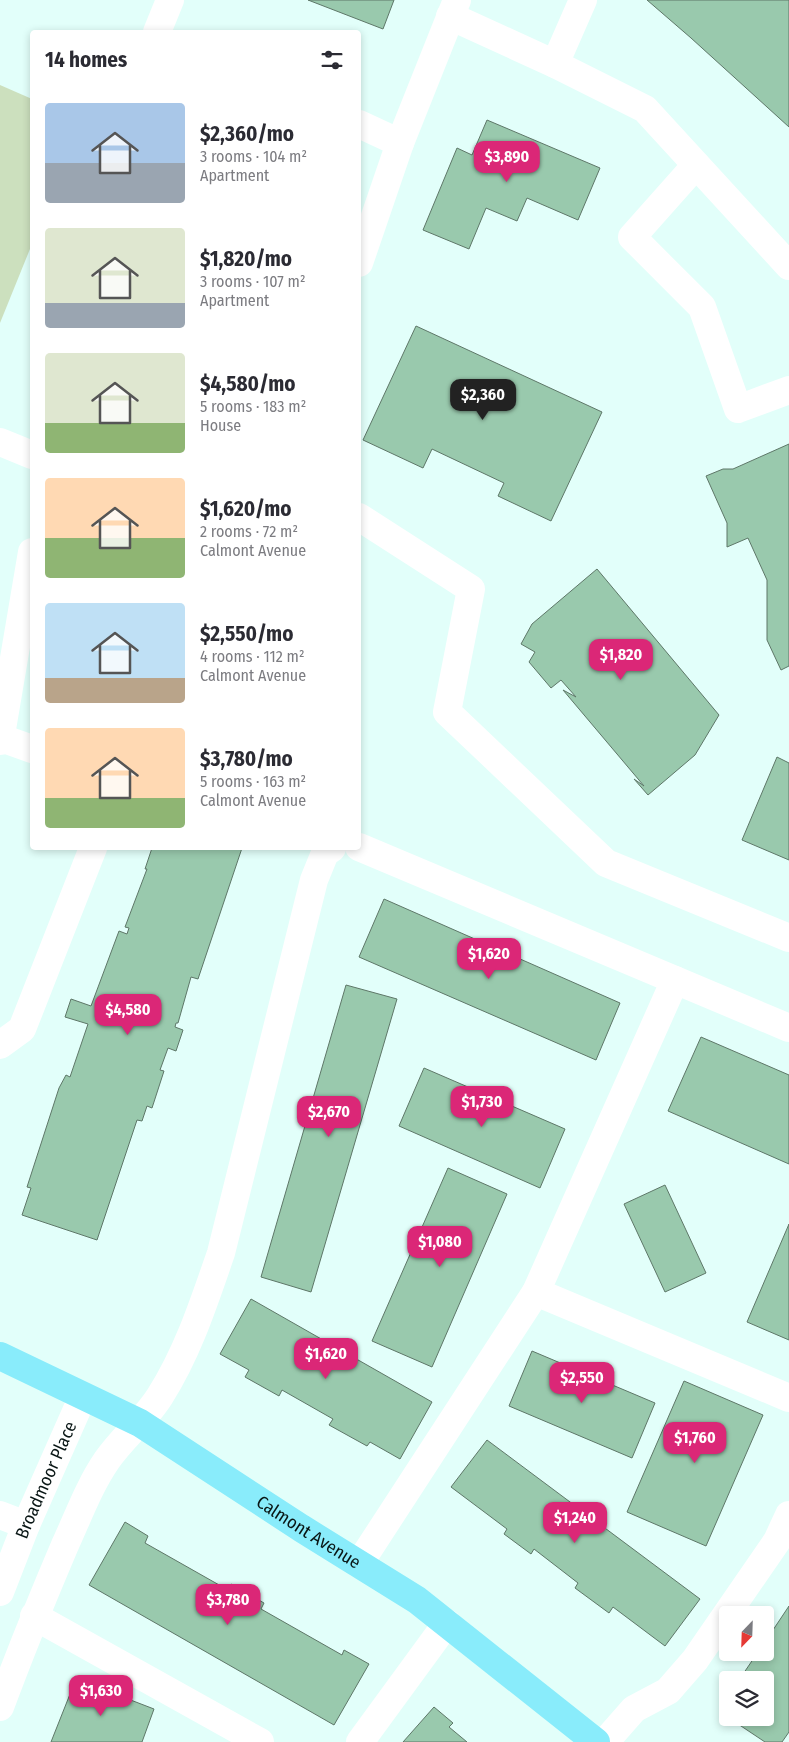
<!DOCTYPE html>
<meta charset="utf-8">
<style>
body{margin:0;font-family:"Fira Sans Condensed",sans-serif;background:#f2f2f3;color:#2b2b33;height:100vh;display:flex;flex-direction:column;font-size:19px;white-space:nowrap}
*{box-sizing:border-box;margin:0}
p{font-size:16px;color:#7c7c81}
.icon{flex:none;width:28px;height:28px;fill:none;stroke:currentColor;stroke-width:2;stroke-linecap:round;stroke-linejoin:round}
.map{position:relative;flex:1;overflow:hidden}
.panel{position:absolute;left:30px;top:30px;width:331px;height:820px;display:flex;flex-direction:column;background:#fff;border-radius:5px;box-shadow:0 2px 8px #0003}
.panel>*{flex:none}
.needle{width:32px;rotate:203deg}
.buttons{position:absolute;left:719px;top:1606px;display:grid;gap:10px}
.buttons a{display:grid;place-items:center;width:55px;height:55px;border-radius:5px;background:#fff;box-shadow:0 2px 8px #0003;font-size:25px}
.price{position:absolute;translate:-50% -42px;padding:0 11px;border-radius:10px;background:#db2777;color:#fff;font-size:16px;line-height:32px;filter:drop-shadow(0 1px 2px #0008)}
.price::after{content:'';position:absolute;left:50%;top:30px;width:15px;height:11px;margin-left:-8px;background:inherit;clip-path:polygon(0 0,100% 0,50% 100%)}
.price.active{background:#222;color:#fff}
ul{padding:0;list-style:none}
li{display:flex;align-items:center;gap:15px;height:125px;padding:0 15px}
li span{display:grid;place-items:center;flex:none;width:140px;height:100px;border-radius:5px;color:#555}
li>.icon{margin-inline-start:auto}
span .icon{width:60px;height:60px;fill:#fffc;stroke-width:1}
li b{font-size:21px}
h2{display:flex;justify-content:space-between;align-items:center;height:60px;padding:0 15px;font-size:21px}
.map>svg:first-child{display:block}
.green{fill:#cce0be}
.building{fill:#99c9ad;stroke:#5e7768}
.lines{fill:none;stroke-linecap:round;stroke-linejoin:round}
.minor{stroke:#fff;stroke-width:28}
.major{stroke:#89ecfb;stroke-width:28}
.labels{text-anchor:middle;dominant-baseline:central;stroke-width:4;stroke-linejoin:round;paint-order:stroke}
.street-label{font-size:18px;fill:#091615;stroke:#e2fffa}
</style>
<div class="map">
<svg width="789" height="1742" viewBox="0 0 789 1742">
<rect width="100%" height="100%" fill="#e2fffa"/>
<polygon class="green" points="0,85 32,99 32,244 0,323"/>
<g class="building">
<polygon points="308,0 394,0 383,29"/>
<polygon points="647,0 789,0 789,127 691,38"/>
<polygon points="487,120 600,168 578,220 527,198 517,221 486,208 469,249 423,230 457,148 472,155"/>
<polygon points="416,326 602,412 551,521 498,496 504,483 432,449 423,468 363,440"/>
<polygon points="789,444 789,666 781,670 767,640 767,580 748,538 727,547 727,523 706,476 723,469 733,469"/>
<polygon points="597,569 719,715 695,755 648,795 634,779 644,786 563,690 576,697 561,680 551,688 529,662 535,652 521,644 532,624"/>
<polygon points="777,757 789,763 789,860 742,840"/>
<polygon points="152,848 242,848 198,979 191,977 178,1023 176,1023 175,1027 183,1030 176,1051 168,1048 160,1070 164,1071 152,1108 147,1106 142,1121 137,1120 97,1240 22,1215 31,1188 27,1187 59,1088 66,1075 70,1077 88,1024 65,1017 71,999 91,1006 119,931 127,934 129,928 125,927 147,869 145,869"/>
<polygon points="384,899 620,1003 596,1060 359,957"/>
<polygon points="346,985 397,999 311,1292 261,1277"/>
<polygon points="701,1037 789,1075 789,1164 668,1111"/>
<polygon points="424,1068 565,1129 540,1188 399,1126"/>
<polygon points="448,1168 507,1194 432,1367 372,1341"/>
<polygon points="665,1185 706,1273 665,1292 624,1204"/>
<polygon points="789,1224 789,1340 747,1322"/>
<polygon points="251,1299 432,1402 400,1459 370,1442 367,1446 329,1425 333,1419 282,1390 279,1396 245,1377 249,1370 220,1354"/>
<polygon points="532,1351 655,1403 632,1458 509,1406"/>
<polygon points="684,1381 763,1415 706,1546 627,1512"/>
<polygon points="487,1440 700,1599 665,1646 613,1607 609,1613 575,1588 578,1583 534,1549 531,1554 504,1534 507,1529 451,1487"/>
<polygon points="125,1522 148,1536 145,1543 228,1590 231,1584 264,1603 261,1609 342,1655 344,1650 369,1664 334,1725 89,1585"/>
<polygon points="789,1606 789,1732 782,1742 765,1742 729,1718 765,1718 765,1680 739,1680 758,1652 765,1652 765,1642"/>
<polygon points="76,1679 154,1709 142,1742 51,1742"/>
<polygon points="434,1707 453,1723 449,1727 467,1742 403,1742"/>
</g>
<g class="lines">
<g class="minor">
<polyline points="450,16 555,64 583,0"/>
<polyline points="157,32 170,0"/>
<polyline points="555,64 645,109 789,266"/>
<polyline points="359,124 400,143 359,263"/>
<polyline points="400,143 457,0"/>
<polyline points="696,165 632,237 702,307 738,409 789,390"/>
<polyline points="0,442 32,455"/>
<polyline points="359,517 471,589 447,712 606,863 789,938"/>
<polyline points="1,738 32,749"/>
<polyline points="0,741 32,552"/>
<polyline points="359,847 789,1028"/>
<polyline points="0,1045 22,1029 93,848"/>
<polyline points="536,1292 789,1398"/>
<polyline points="0,1515 26,1525"/>
<polyline points="359,1564 536,1292 675,980"/>
<path id="s1" d="M0 1592 26 1525 83 1396"/>
<polyline points="34,1616 260,1742"/>
<path d="M0 1707C20 1653 42 1599 65 1545 78 1517 89 1486 107 1460 123 1437 145 1420 160 1396 188 1352 204 1302 221 1253L314 880 325 853 332 848"/>
<polyline points="360,1742 447,1623"/>
<polyline points="605,1742 634,1709 668,1691 695,1660 777,1541 789,1515"/>
</g>
<path class="major" id="s2" d="M0 1356 140 1423 301 1528 417 1600 596 1742"/>
</g>
<g class="labels">
<g class="street-label">
<text stroke="none"><textPath href="#s1" startOffset="121">Broadmoor Place</textPath></text>
<text stroke="none"><textPath href="#s2" startOffset="356">Calmont Avenue</textPath></text>
</g>
</g>
</svg>
<div class="buttons">
<a><svg class="needle" viewBox="-14 -14 28 28"><path d="M0-13l5 13h-10z" fill="#e53935"/><path d="M0 13l5-13h-10z" fill="#7c7c81"/></svg></a>
<a><svg class="icon" aria-label="layers" viewBox="0 0 24 24"><path d="M12 4l9 5-9 5-9-5zM3 14l9 5 9-5"/></svg></a>
</div>
<b class="price" style="left:507px;top:183px">$3,890</b>
<b class="price active" style="left:483px;top:421px">$2,360</b>
<b class="price" style="left:621px;top:681px">$1,820</b>
<b class="price" style="left:489px;top:980px">$1,620</b>
<b class="price" style="left:128px;top:1036px">$4,580</b>
<b class="price" style="left:482px;top:1128px">$1,730</b>
<b class="price" style="left:329px;top:1138px">$2,670</b>
<b class="price" style="left:440px;top:1268px">$1,080</b>
<b class="price" style="left:326px;top:1380px">$1,620</b>
<b class="price" style="left:582px;top:1404px">$2,550</b>
<b class="price" style="left:695px;top:1464px">$1,760</b>
<b class="price" style="left:575px;top:1544px">$1,240</b>
<b class="price" style="left:228px;top:1626px">$3,780</b>
<b class="price" style="left:101px;top:1717px">$1,630</b>
<section class="panel">
<h2>14 homes<svg class="icon" aria-label="filters" viewBox="0 0 24 24"><path d="M4 7h16M4 17h16"/><circle cx="9" cy="7" r="2"/><circle cx="15" cy="17" r="2"/></svg></h2>
<ul>
<li><span style="background:linear-gradient(#a9c7e8 60%,#9aa5b1 0)"><svg class="icon" aria-label="home" viewBox="0 0 24 24"><path d="M3 11l9-7 9 7M6 9v11h12V9"/></svg></span><div><b>$2,360/mo</b><p>3 rooms · 104 m²</p><p>Apartment</p></div></li>
<li><span style="background:linear-gradient(#dfe7d0 75%,#9aa5b1 0)"><svg class="icon" aria-label="home" viewBox="0 0 24 24"><path d="M3 11l9-7 9 7M6 9v11h12V9"/></svg></span><div><b>$1,820/mo</b><p>3 rooms · 107 m²</p><p>Apartment</p></div></li>
<li><span style="background:linear-gradient(#dfe7d0 70%,#8fb573 0)"><svg class="icon" aria-label="home" viewBox="0 0 24 24"><path d="M3 11l9-7 9 7M6 9v11h12V9"/></svg></span><div><b>$4,580/mo</b><p>5 rooms · 183 m²</p><p>House</p></div></li>
<li><span style="background:linear-gradient(#ffd9b3 60%,#8fb573 0)"><svg class="icon" aria-label="home" viewBox="0 0 24 24"><path d="M3 11l9-7 9 7M6 9v11h12V9"/></svg></span><div><b>$1,620/mo</b><p>2 rooms · 72 m²</p><p>Calmont Avenue</p></div></li>
<li><span style="background:linear-gradient(#bfe0f5 75%,#b9a48a 0)"><svg class="icon" aria-label="home" viewBox="0 0 24 24"><path d="M3 11l9-7 9 7M6 9v11h12V9"/></svg></span><div><b>$2,550/mo</b><p>4 rooms · 112 m²</p><p>Calmont Avenue</p></div></li>
<li><span style="background:linear-gradient(#ffd9b3 70%,#8fb573 0)"><svg class="icon" aria-label="home" viewBox="0 0 24 24"><path d="M3 11l9-7 9 7M6 9v11h12V9"/></svg></span><div><b>$3,780/mo</b><p>5 rooms · 163 m²</p><p>Calmont Avenue</p></div></li>
</ul>
</section>
</div>
